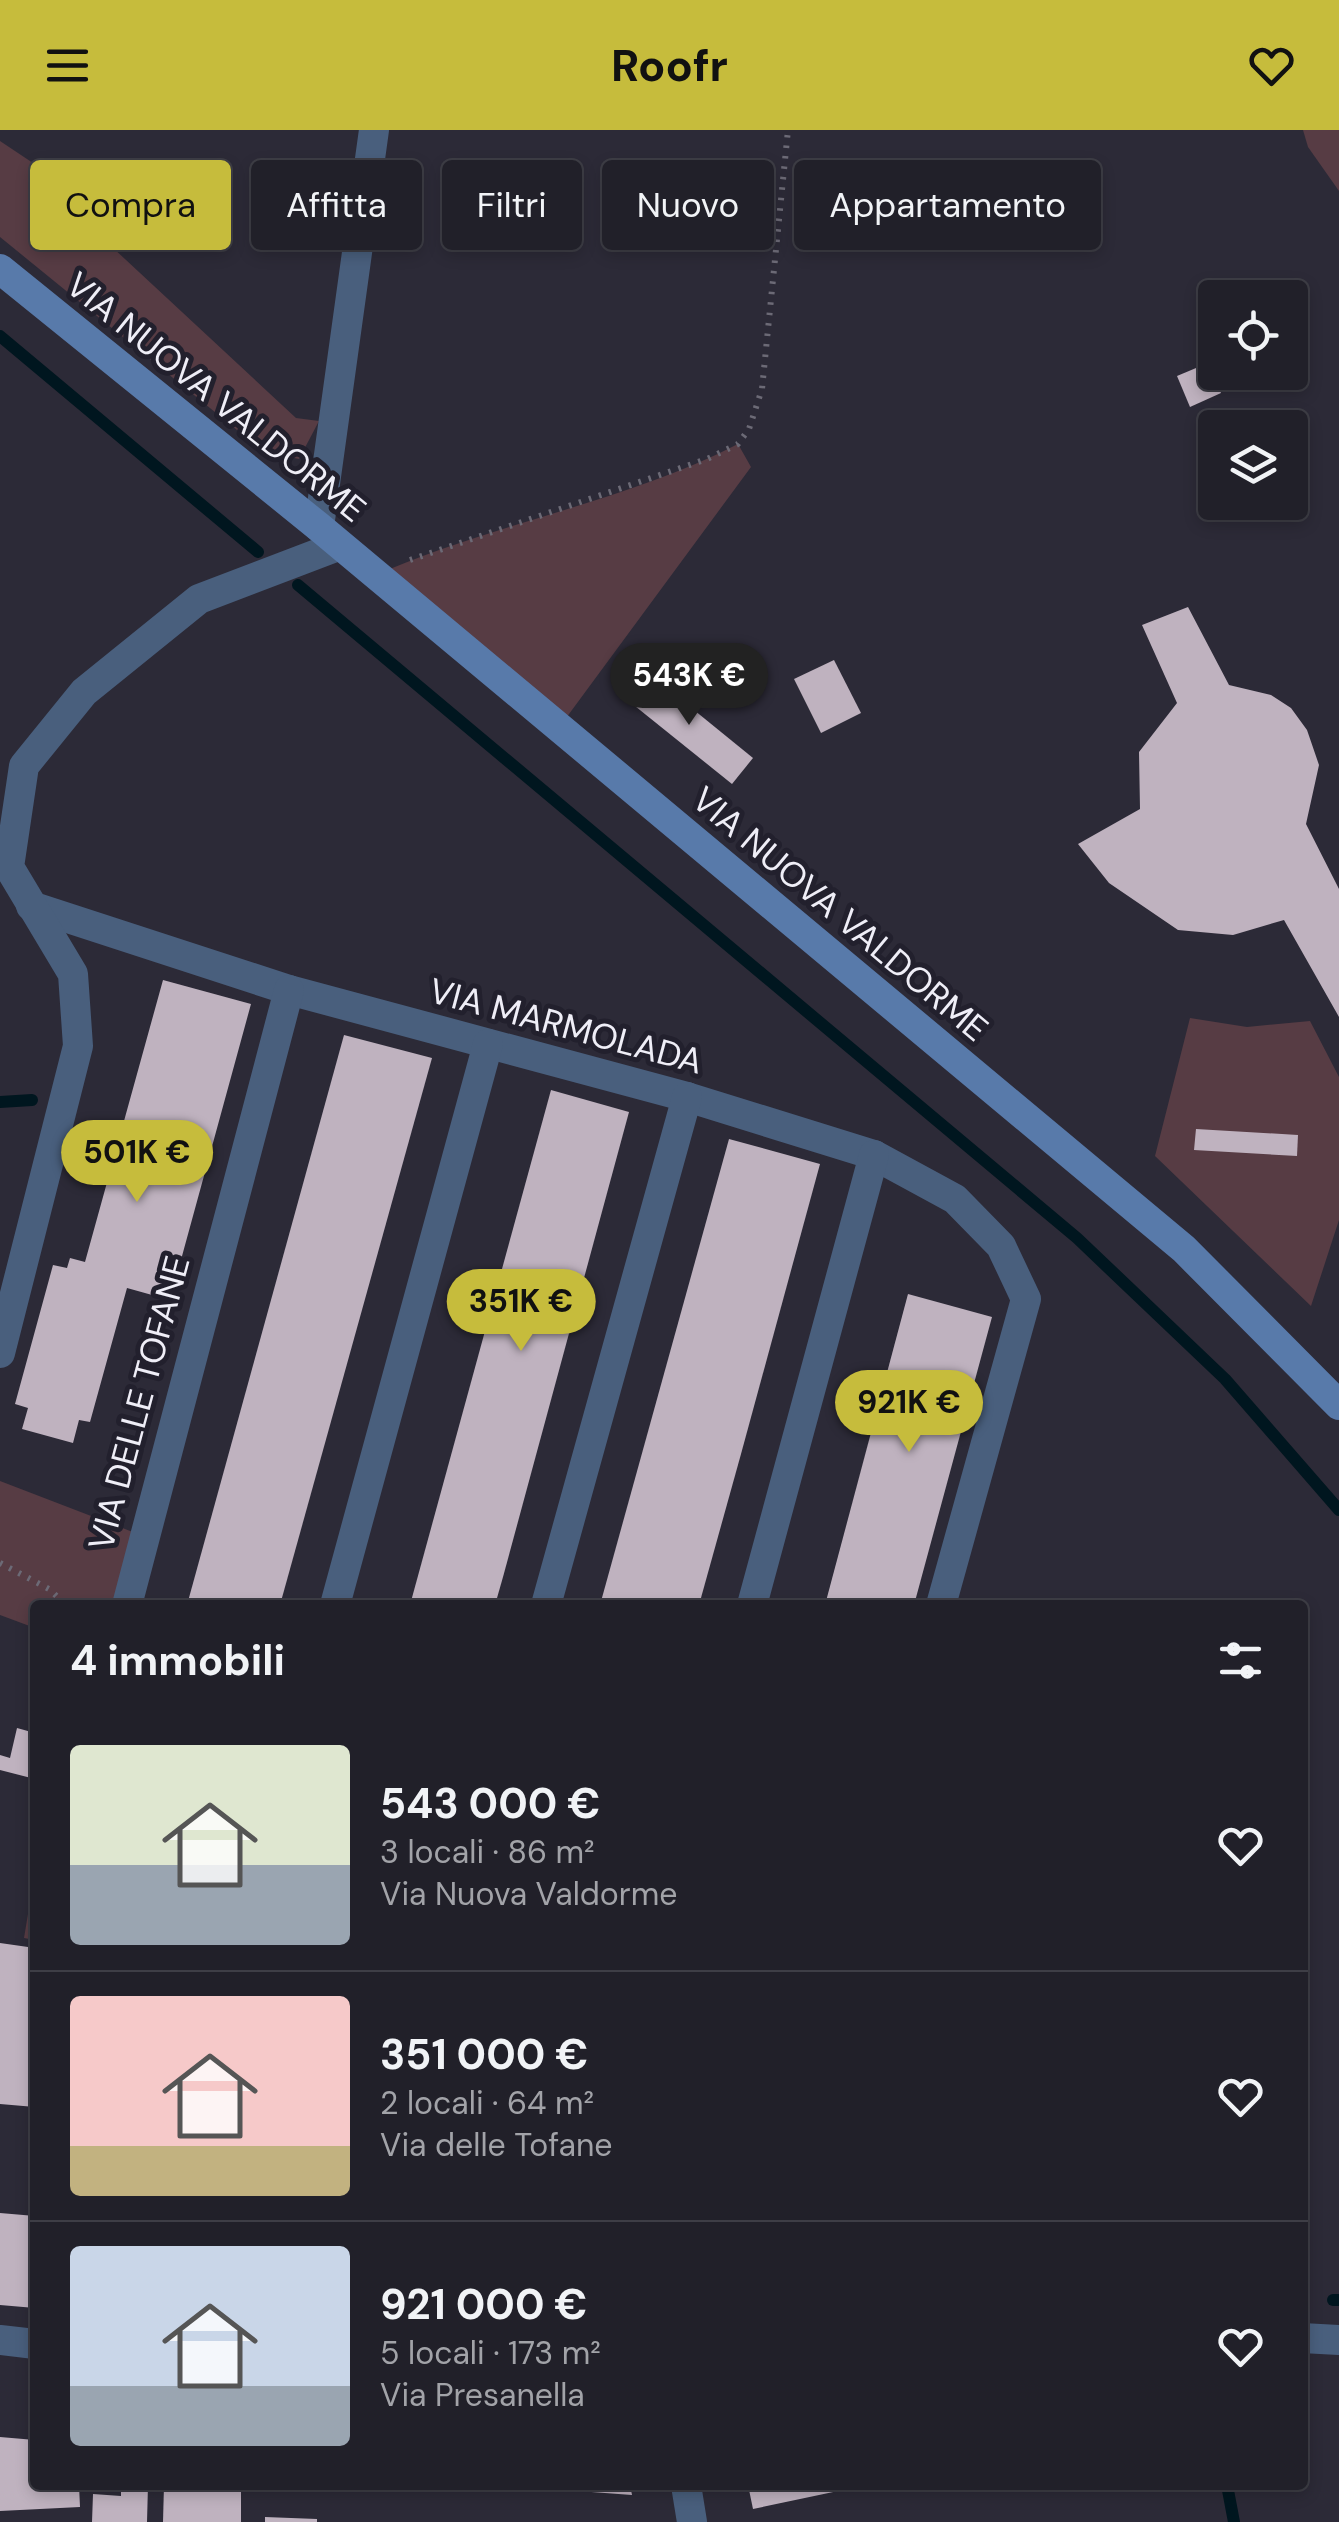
<!DOCTYPE html>
<html lang="it">
<meta charset="utf-8">
<style>
body{margin:0;font-family:"DM Sans",sans-serif;background:#292831;color:#f1f3f6;height:100vh;display:flex;flex-direction:column;font-size:38px;white-space:nowrap}
*{box-sizing:border-box;margin:0}
p{font-size:32px;color:#a2a3a8}
.icon{flex:none;width:55px;height:55px;fill:none;stroke:currentColor;stroke-width:2;stroke-linecap:round;stroke-linejoin:round}
.map{position:relative;flex:1;overflow:hidden}
.sheet{position:absolute;left:30px;top:1470px;width:1278px;height:890px;display:flex;flex-direction:column;background:#212029;border-radius:10px;box-shadow:0 5px 15px #0003,0 0 0 2px #3e3e46}
.sheet>*{flex:none}
.hud{position:absolute;left:30px;top:30px;width:1280px;height:90px;display:flex;gap:20px}
.fabs{position:absolute;left:1198px;top:150px;display:grid;gap:20px}
.fabs a{display:grid;place-items:center;width:110px;height:110px;border-radius:10px;background:#212029;box-shadow:0 5px 15px #0003,0 0 0 2px #3e3e46;font-size:50px}
.price{position:absolute;translate:-50% -85px;padding:0 22px;border-radius:35px;background:#c6bc3c;color:#111;font-size:32px;line-height:65px;filter:drop-shadow(0 2px 5px #0008)}
.price::after{content:'';position:absolute;left:50%;top:60px;width:30px;height:22px;margin-left:-15px;background:inherit;clip-path:polygon(0 0,100% 0,50% 100%)}
.price.on{background:#222;color:#fff}
ul{padding:0;list-style:none}
li{display:flex;align-items:center;gap:30px;height:250px;padding:0 40px}
li+li{border-top:2px solid #3e3e46}
li span{display:grid;place-items:center;flex:none;width:280px;height:200px;border-radius:10px;color:#555}
li>.icon{margin-inline-start:auto}
span .icon{width:120px;height:120px;fill:#fffc;stroke-width:1}
li b{font-size:42px}
h2{display:flex;justify-content:space-between;align-items:center;height:120px;padding:0 40px;font-size:42px}
.pill{padding:0 35px;border-radius:10px;background:#212029;box-shadow:0 5px 15px #0003,0 0 0 2px #3e3e46;font-size:35px;line-height:90px}
.pill.on{background:#c6bc3c;color:#111}
header{display:flex;justify-content:space-between;align-items:center;height:130px;padding:0 40px;background:#c6bc3c;color:#111;font-size:45px;font-weight:700}
.map>svg:first-child{display:block}
.green{fill:#573c44}
.lines{fill:none;stroke-linecap:round;stroke-linejoin:round}
.stream{stroke:#00161f;stroke-width:12}
.building{fill:#bfb2bf}
.path{stroke:#6c6a76;stroke-width:6;stroke-dasharray:2.5 8;stroke-linecap:butt}
.minor{stroke:#495f7d;stroke-width:30}
.tertiary{stroke:#495f7d;stroke-width:30}
.secondary{stroke:#587aaa;stroke-width:30}
.labels{text-anchor:middle;dominant-baseline:central;stroke-width:10;stroke-linejoin:round;paint-order:stroke}
.street-label{font-size:35px;fill:#efeef7;stroke:#22202d}
</style>
<header><svg class="icon" aria-label="menu" viewBox="0 0 24 24"><path d="M4 6h16M4 12h16M4 18h16"/></svg>Roofr<svg class="icon" aria-label="heart" viewBox="0 0 24 24"><path d="M12 20l-8-8c-3-5 5-10 8-4 3-6 11-1 8 4z"/></svg></header>
<div class="map">
<svg width="1339" height="2392" viewBox="0 0 1339 2392">
<rect width="100%" height="100%" fill="#2c2a37"/>
<g class="green">
<polygon points="1303,0 1339,0 1339,61 1308,17"/>
<polygon points="0,11 63,53 83,90 296,288 319,291 299,329 264,322 0,107"/>
<path d="M738 314 751 337 558 599 374 446C492 393 623 373 738 314Z"/>
<polygon points="1190,888 1247,897 1310,891 1339,947 1339,1090 1311,1176 1155,1026"/>
<polygon points="0,1351 138,1404 122,1475 35,1475 35,1498 0,1485"/>
<polygon points="35,1742 35,1810 24,1808"/>
</g>
<g class="lines">
<g class="stream">
<polyline points="0,206 258,422"/>
<polyline points="298,455 1077,1108 1225,1249 1339,1380"/>
<polyline points="0,972 32,970"/>
<polyline points="1333,2170 1339,2170"/>
<polyline points="1227,2355 1234,2392"/>
</g>
</g>
<g class="building">
<polygon points="1208,233 1221,263 1190,277 1177,246"/>
<polygon points="1188,477 1229,555 1271,565 1291,578 1307,600 1319,635 1306,694 1339,759 1339,887 1284,790 1233,805 1178,800 1109,753 1078,714 1140,679 1139,622 1177,573 1142,495"/>
<polygon points="834,530 861,583 821,603 794,549"/>
<polygon points="646,541 753,628 732,654 625,568"/>
<polygon points="163,850 251,874 170,1170 127,1158 90,1292 79,1290 73,1313 22,1299 28,1278 15,1274 53,1135 67,1138 70,1128 85,1132"/>
<polygon points="344,905 432,928 280,1475 187,1475"/>
<polygon points="551,960 629,982 503,1447 495,1475 410,1475"/>
<polygon points="1196,999 1298,1005 1297,1026 1194,1020"/>
<polygon points="729,1009 820,1034 741,1324 699,1475 600,1475"/>
<polygon points="908,1164 992,1187 914,1475 825,1475"/>
<polygon points="17,1598 35,1603 35,1649 0,1640 0,1625 10,1628"/>
<polygon points="0,1813 35,1818 35,1977 0,1974"/>
<polygon points="0,2083 35,2086 35,2178 0,2175"/>
<polygon points="0,2307 35,2310 35,2355 79,2355 80,2377 0,2381"/>
<polygon points="121,2355 148,2355 147,2392 92,2392 93,2364 121,2366"/>
<polygon points="164,2355 241,2355 241,2392 163,2392"/>
<polygon points="316,2355 358,2355 357,2361"/>
<polygon points="537,2355 630,2355 632,2365 537,2358"/>
<polygon points="748,2355 857,2355 857,2357 753,2379"/>
<polygon points="265,2387 317,2389 317,2392 265,2392"/>
</g>
<g class="lines">
<g class="path">
<polyline points="410,430 707,329 738,314 749,299 762,259 788,0"/>
<polyline points="0,1433 49,1459 66,1475"/>
</g>
<g class="minor">
<polyline points="319,397 374,0"/>
<polyline points="31,776 289,860 687,967 874,1025 955,1069 1001,1116 1026,1169 941,1475"/>
<polyline points="0,1223 78,916 73,844 9,737 24,636 84,562 199,469 338,416"/>
<polyline points="127,1475 289,860"/>
<polyline points="335,1475 488,914"/>
<polyline points="546,1475 687,967"/>
<polyline points="752,1475 874,1025"/>
<polyline points="686,2355 692,2392"/>
</g>
<g class="tertiary">
<polyline points="1302,2208 1339,2210"/>
<polyline points="0,2210 35,2214"/>
</g>
<polyline class="secondary" points="0,139 319,397 1184,1119 1339,1275"/>
</g>
<g class="labels">
<g class="street-label">
<text transform="translate(216 267) rotate(39)">VIA NUOVA VALDORME</text>
<text transform="translate(840 784) rotate(40)">VIA NUOVA VALDORME</text>
<text transform="translate(566 896) rotate(15)">VIA MARMOLADA</text>
<text transform="translate(139 1273) rotate(-75)">VIA DELLE TOFANE</text>
</g>
</g>
</svg>
<div class="fabs">
<a><svg class="icon" aria-label="locate" viewBox="0 0 24 24"><circle cx="12" cy="12" r="6"/><path d="M12 2v4M12 18v4M2 12h4M18 12h4"/></svg></a>
<a><svg class="icon" aria-label="layers" viewBox="0 0 24 24"><path d="M12 4l9 5-9 5-9-5zM3 14l9 5 9-5"/></svg></a>
</div>
<b class="price on" style="left:689px;top:598px">543K €</b>
<b class="price" style="left:137px;top:1075px">501K €</b>
<b class="price" style="left:521px;top:1224px">351K €</b>
<b class="price" style="left:909px;top:1325px">921K €</b>
<div class="hud">
<a class="pill on">Compra</a>
<a class="pill">Affitta</a>
<a class="pill">Filtri</a>
<a class="pill">Nuovo</a>
<a class="pill">Appartamento</a>
</div>
<section class="sheet">
<h2>4 immobili<svg class="icon" aria-label="filters" viewBox="0 0 24 24"><path d="M4 7h16M4 17h16"/><circle cx="9" cy="7" r="2"/><circle cx="15" cy="17" r="2"/></svg></h2>
<ul>
<li><span style="background:linear-gradient(#dfe7d0 60%,#9aa5b1 0)"><svg class="icon" aria-label="home" viewBox="0 0 24 24"><path d="M3 11l9-7 9 7M6 9v11h12V9"/></svg></span><div><b>543 000 €</b><p>3 locali · 86 m²</p><p>Via Nuova Valdorme</p></div><svg class="icon" aria-label="heart" viewBox="0 0 24 24"><path d="M12 20l-8-8c-3-5 5-10 8-4 3-6 11-1 8 4z"/></svg></li>
<li><span style="background:linear-gradient(#f6c9c9 75%,#c2b280 0)"><svg class="icon" aria-label="home" viewBox="0 0 24 24"><path d="M3 11l9-7 9 7M6 9v11h12V9"/></svg></span><div><b>351 000 €</b><p>2 locali · 64 m²</p><p>Via delle Tofane</p></div><svg class="icon" aria-label="heart" viewBox="0 0 24 24"><path d="M12 20l-8-8c-3-5 5-10 8-4 3-6 11-1 8 4z"/></svg></li>
<li><span style="background:linear-gradient(#c9d6e8 70%,#9aa5b1 0)"><svg class="icon" aria-label="home" viewBox="0 0 24 24"><path d="M3 11l9-7 9 7M6 9v11h12V9"/></svg></span><div><b>921 000 €</b><p>5 locali · 173 m²</p><p>Via Presanella</p></div><svg class="icon" aria-label="heart" viewBox="0 0 24 24"><path d="M12 20l-8-8c-3-5 5-10 8-4 3-6 11-1 8 4z"/></svg></li>
</ul>
</section>
</div>
